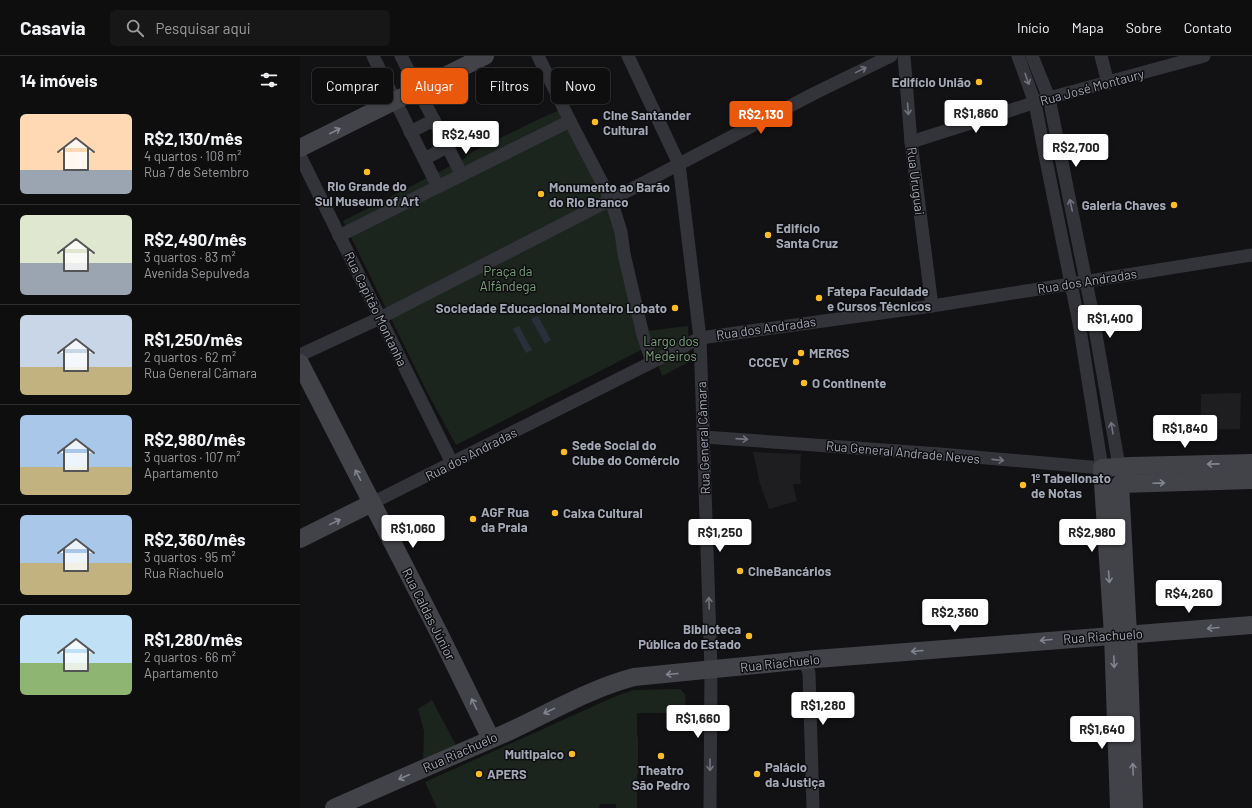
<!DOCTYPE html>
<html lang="pt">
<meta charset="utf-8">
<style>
body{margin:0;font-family:Barlow,sans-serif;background:#171718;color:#f1f3f6;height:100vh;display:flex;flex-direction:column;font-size:15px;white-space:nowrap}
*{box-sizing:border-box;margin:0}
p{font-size:13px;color:#9b9c9e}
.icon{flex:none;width:22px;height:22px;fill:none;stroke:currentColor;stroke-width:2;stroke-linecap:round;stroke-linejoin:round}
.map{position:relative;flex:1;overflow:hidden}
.panel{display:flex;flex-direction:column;background:#0e0e0f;width:300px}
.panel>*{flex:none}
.guide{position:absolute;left:12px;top:12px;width:380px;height:36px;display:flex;gap:8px}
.price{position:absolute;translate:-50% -34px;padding:0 9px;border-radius:4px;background:#fff;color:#222;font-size:13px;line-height:26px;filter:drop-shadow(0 1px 2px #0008)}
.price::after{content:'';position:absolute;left:50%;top:24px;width:12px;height:9px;margin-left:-6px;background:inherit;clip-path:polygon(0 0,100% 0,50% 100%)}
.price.on{background:#ea580c;color:#fff}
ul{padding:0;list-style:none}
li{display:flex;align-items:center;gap:12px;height:100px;padding:0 20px}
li+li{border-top:1px solid #2e2e2f}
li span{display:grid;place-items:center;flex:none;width:112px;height:80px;border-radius:6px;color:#555}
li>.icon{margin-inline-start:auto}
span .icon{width:48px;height:48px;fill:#fffc;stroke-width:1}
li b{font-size:17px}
h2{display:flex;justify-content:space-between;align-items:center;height:48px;padding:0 20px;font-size:17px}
.tag{padding:0 14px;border-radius:6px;background:#0e0e0f;box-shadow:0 1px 3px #0004,0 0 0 1px #2e2e2f;font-size:14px;line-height:36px}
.tag.on{background:#ea580c;color:#fff}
header{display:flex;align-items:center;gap:24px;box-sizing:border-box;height:56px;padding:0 20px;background:#0e0e0f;border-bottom:1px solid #2e2e2f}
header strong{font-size:19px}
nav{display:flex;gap:22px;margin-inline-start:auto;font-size:14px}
.search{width:280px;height:36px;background:#171718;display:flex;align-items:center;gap:10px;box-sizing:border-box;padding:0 14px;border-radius:6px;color:#9b9c9e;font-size:15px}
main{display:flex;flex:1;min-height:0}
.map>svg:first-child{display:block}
.built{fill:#1e1e21}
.green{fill:#1c241e}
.water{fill:#283139}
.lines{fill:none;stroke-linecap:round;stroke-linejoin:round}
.street{stroke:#333439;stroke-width:13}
.secondary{stroke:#414349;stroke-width:18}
.oneway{stroke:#71747e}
.oneway2{stroke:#818590}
.poi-dot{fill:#fcbc23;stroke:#0e0d0f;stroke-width:1.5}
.labels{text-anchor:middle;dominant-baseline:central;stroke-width:3;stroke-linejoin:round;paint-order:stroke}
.poi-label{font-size:13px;font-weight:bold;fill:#a3a8b6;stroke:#0e0d0f;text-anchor:start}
.street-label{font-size:13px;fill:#a3a8b6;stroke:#0e0d0f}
.park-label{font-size:13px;fill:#79a27d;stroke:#0e0d0f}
</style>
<header>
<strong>Casavia</strong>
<div class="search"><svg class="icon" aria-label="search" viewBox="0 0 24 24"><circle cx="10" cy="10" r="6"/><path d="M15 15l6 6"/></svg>Pesquisar aqui</div>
<nav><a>Início</a><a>Mapa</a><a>Sobre</a><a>Contato</a></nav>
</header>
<main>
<section class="panel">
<h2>14 imóveis<svg class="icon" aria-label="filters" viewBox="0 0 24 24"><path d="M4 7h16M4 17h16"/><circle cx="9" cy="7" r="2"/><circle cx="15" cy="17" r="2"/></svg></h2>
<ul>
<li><span style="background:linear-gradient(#ffd9b3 70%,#9aa5b1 0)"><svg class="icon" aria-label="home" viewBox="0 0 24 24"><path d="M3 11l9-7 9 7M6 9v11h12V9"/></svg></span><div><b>R$2,130/mês</b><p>4 quartos · 108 m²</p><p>Rua 7 de Setembro</p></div></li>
<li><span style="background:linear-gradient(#dfe7d0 60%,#9aa5b1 0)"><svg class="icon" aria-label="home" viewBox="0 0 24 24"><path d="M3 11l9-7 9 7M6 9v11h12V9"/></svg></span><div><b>R$2,490/mês</b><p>3 quartos · 83 m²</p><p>Avenida Sepulveda</p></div></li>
<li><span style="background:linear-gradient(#c9d6e8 65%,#c2b280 0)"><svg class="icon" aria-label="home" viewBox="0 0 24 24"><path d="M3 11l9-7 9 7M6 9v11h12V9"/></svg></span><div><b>R$1,250/mês</b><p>2 quartos · 62 m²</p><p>Rua General Câmara</p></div></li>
<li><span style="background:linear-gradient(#a9c7e8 65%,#c2b280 0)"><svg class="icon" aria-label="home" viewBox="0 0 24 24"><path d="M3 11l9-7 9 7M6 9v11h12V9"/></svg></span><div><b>R$2,980/mês</b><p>3 quartos · 107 m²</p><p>Apartamento</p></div></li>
<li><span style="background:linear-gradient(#a9c7e8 60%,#c2b280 0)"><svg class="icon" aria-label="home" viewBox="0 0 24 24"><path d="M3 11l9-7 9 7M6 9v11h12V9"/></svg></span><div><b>R$2,360/mês</b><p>3 quartos · 95 m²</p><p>Rua Riachuelo</p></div></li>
<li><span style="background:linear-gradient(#bfe0f5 60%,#8fb573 0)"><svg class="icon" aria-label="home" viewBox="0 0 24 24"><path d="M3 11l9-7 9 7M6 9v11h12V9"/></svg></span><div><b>R$1,280/mês</b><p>2 quartos · 66 m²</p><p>Apartamento</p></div></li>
</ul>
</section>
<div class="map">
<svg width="952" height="752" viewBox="0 0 952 752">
<rect width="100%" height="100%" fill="#121214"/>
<g class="built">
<polygon points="941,337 940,373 901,374 901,338"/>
<polygon points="453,396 501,398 500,420 501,428 493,428 497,445 469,453 460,428"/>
</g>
<g class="green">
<polygon points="260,54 311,144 346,275 388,270 389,306 362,320 351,289 156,389 126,334 43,165 164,103 170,97 239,63"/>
<polygon points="380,633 385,638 386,657 337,657 337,681 338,681 338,718 337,718 337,752 316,752 316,748 300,748 299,752 137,752 125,726 316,640 334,634"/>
<polygon points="132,644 157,691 123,703 124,675 118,653"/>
</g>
<g class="water">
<polygon points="238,260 251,284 245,288 231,263"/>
<polygon points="219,270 232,294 226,297 213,273"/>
</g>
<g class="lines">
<g class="street">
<polyline points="73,0 138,131"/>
<polyline points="101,0 162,119"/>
<polyline points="238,0 270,65 311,144 321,176 324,198 343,279 352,306"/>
<polyline points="328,0 379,108 400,282 411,614 410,752"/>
<polyline points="604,0 611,86 632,250"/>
<polyline points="732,0 749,42 791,250 819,410"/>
<polyline points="801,0 808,27"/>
<polyline points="110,76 134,64"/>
<polyline points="611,86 749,42 904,0"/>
<polyline points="0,100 152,407"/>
<polyline points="124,103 147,91"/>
<polyline points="39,180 270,65"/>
<polyline points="0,299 80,262 345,126 513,38 591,0"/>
<polyline points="404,381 640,398 802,412 779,267 744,94 735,47 718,0"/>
<polyline points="72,447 400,282 632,250 952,199"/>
<polyline points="500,605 506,609 509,617 513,752"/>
</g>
<g class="secondary">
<polyline points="0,92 185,0"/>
<polyline points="0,307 140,579 191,683"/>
<polyline points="0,483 72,447"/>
<path d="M34 752C92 726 150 701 208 676 249 657 289 633 334 621L516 603 952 569"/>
<polyline points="819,752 813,579 802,412 831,410 952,407"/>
<polyline points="834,752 828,578 820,428 952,424"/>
</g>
</g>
<defs><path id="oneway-shaft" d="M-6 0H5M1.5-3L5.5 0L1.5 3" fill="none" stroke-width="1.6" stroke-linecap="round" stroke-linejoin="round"/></defs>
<g class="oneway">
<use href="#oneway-shaft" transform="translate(561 14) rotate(-26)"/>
<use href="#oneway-shaft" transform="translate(727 23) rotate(71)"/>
<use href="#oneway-shaft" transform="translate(608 53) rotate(86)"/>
<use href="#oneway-shaft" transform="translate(771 149) rotate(-102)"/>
<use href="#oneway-shaft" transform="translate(812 372) rotate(-100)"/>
<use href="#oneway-shaft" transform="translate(442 383) rotate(4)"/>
<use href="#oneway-shaft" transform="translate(698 404) rotate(6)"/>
<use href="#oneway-shaft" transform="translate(409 547) rotate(-92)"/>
<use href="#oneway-shaft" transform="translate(410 709) rotate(90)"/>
</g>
<g class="oneway2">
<use href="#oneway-shaft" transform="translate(35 75) rotate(-27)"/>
<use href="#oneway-shaft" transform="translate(913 408) rotate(179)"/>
<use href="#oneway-shaft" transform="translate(58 419) rotate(-117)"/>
<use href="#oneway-shaft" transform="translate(859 427) rotate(-2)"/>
<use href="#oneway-shaft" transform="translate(35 466) rotate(-26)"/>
<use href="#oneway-shaft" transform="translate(809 521) rotate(86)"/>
<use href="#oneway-shaft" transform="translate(913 572) rotate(175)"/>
<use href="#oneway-shaft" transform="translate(746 584) rotate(175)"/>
<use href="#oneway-shaft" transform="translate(617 595) rotate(175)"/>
<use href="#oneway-shaft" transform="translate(814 606) rotate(88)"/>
<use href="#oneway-shaft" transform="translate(372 618) rotate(175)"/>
<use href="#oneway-shaft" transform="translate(174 648) rotate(-116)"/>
<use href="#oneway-shaft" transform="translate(249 655) rotate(154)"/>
<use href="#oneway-shaft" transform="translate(833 713) rotate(-92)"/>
<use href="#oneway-shaft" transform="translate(104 721) rotate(156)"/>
</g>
<g class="poi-dot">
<circle cx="679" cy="26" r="4"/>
<circle cx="295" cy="66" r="4"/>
<circle cx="67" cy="116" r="4"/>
<circle cx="241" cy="138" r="4"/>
<circle cx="874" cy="149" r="4"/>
<circle cx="468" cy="179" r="4"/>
<circle cx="519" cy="242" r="4"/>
<circle cx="375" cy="252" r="4"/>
<circle cx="501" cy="297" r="4"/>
<circle cx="496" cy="306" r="4"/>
<circle cx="504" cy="327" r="4"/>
<circle cx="264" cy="396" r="4"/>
<circle cx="723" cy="429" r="4"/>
<circle cx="255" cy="457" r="4"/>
<circle cx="173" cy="463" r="4"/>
<circle cx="440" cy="515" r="4"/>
<circle cx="449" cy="580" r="4"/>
<circle cx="272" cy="698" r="4"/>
<circle cx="361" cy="700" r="4"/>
<circle cx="179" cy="718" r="4"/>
<circle cx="457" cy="718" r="4"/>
</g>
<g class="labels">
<g class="poi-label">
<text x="671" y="26" text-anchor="end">Edifício União</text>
<text x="303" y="59">Cine Santander<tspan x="303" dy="15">Cultural</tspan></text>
<text x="67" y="130" text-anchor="middle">Rio Grande do<tspan x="67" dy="15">Sul Museum of Art</tspan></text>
<text x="249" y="131">Monumento ao Barão<tspan x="249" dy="15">do Rio Branco</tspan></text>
<text x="866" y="149" text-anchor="end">Galeria Chaves</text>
<text x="476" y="172">Edifício<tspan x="476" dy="15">Santa Cruz</tspan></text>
<text x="527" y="235">Fatepa Faculdade<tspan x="527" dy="15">e Cursos Técnicos</tspan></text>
<text x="367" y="252" text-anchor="end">Sociedade Educacional Monteiro Lobato</text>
<text x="509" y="297">MERGS</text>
<text x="488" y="306" text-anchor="end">CCCEV</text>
<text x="512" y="327">O Continente</text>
<text x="272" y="389">Sede Social do<tspan x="272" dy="15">Clube do Comércio</tspan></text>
<text x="731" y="422">1º Tabelionato<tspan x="731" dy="15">de Notas</tspan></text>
<text x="181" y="456">AGF Rua<tspan x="181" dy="15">da Praia</tspan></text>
<text x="263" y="457">Caixa Cultural</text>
<text x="448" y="515">CineBancários</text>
<text x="441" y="573" text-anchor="end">Biblioteca<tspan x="441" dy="15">Pública do Estado</tspan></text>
<text x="264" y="698" text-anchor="end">Multipalco</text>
<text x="465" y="711">Palácio<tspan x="465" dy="15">da Justiça</tspan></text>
<text x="361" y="714" text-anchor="middle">Theatro<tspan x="361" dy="15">São Pedro</tspan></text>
<text x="187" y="718">APERS</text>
</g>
<g class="street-label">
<text transform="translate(792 31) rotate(-15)">Rua José Montaury</text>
<text transform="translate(616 125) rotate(83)">Rua Uruguai</text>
<text transform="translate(787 225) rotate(-9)">Rua dos Andradas</text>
<text transform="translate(76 253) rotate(64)">Rua Capitão Montanha</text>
<text transform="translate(466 272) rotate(-8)">Rua dos Andradas</text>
<text transform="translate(403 382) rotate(-92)">Rua General Câmara</text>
<text transform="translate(603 396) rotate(5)">Rua General Andrade Neves</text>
<text transform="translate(171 398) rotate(-27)">Rua dos Andradas</text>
<text transform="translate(129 558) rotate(63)">Rua Caldas Júnior</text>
<text transform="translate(803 580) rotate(-4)">Rua Riachuelo</text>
<text transform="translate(480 607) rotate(-6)">Rua Riachuelo</text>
<text transform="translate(160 696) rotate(-24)">Rua Riachuelo</text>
</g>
<g class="park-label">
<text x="208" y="215">Praça da<tspan x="208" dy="15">Alfândega</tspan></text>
<text x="371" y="285">Largo dos<tspan x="371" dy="15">Medeiros</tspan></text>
</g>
</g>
</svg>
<b class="price" style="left:676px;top:78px">R$1,860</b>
<b class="price on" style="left:461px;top:79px">R$2,130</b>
<b class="price" style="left:166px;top:99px">R$2,490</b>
<b class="price" style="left:776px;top:112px">R$2,700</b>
<b class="price" style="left:810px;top:283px">R$1,400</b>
<b class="price" style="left:885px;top:393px">R$1,840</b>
<b class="price" style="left:113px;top:493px">R$1,060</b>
<b class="price" style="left:420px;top:497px">R$1,250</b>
<b class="price" style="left:792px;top:497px">R$2,980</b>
<b class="price" style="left:889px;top:558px">R$4,260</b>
<b class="price" style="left:655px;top:577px">R$2,360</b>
<b class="price" style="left:523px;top:670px">R$1,280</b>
<b class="price" style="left:398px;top:683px">R$1,660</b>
<b class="price" style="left:802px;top:694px">R$1,640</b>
<div class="guide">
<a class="tag">Comprar</a>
<a class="tag on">Alugar</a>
<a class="tag">Filtros</a>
<a class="tag">Novo</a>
</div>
</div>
</main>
